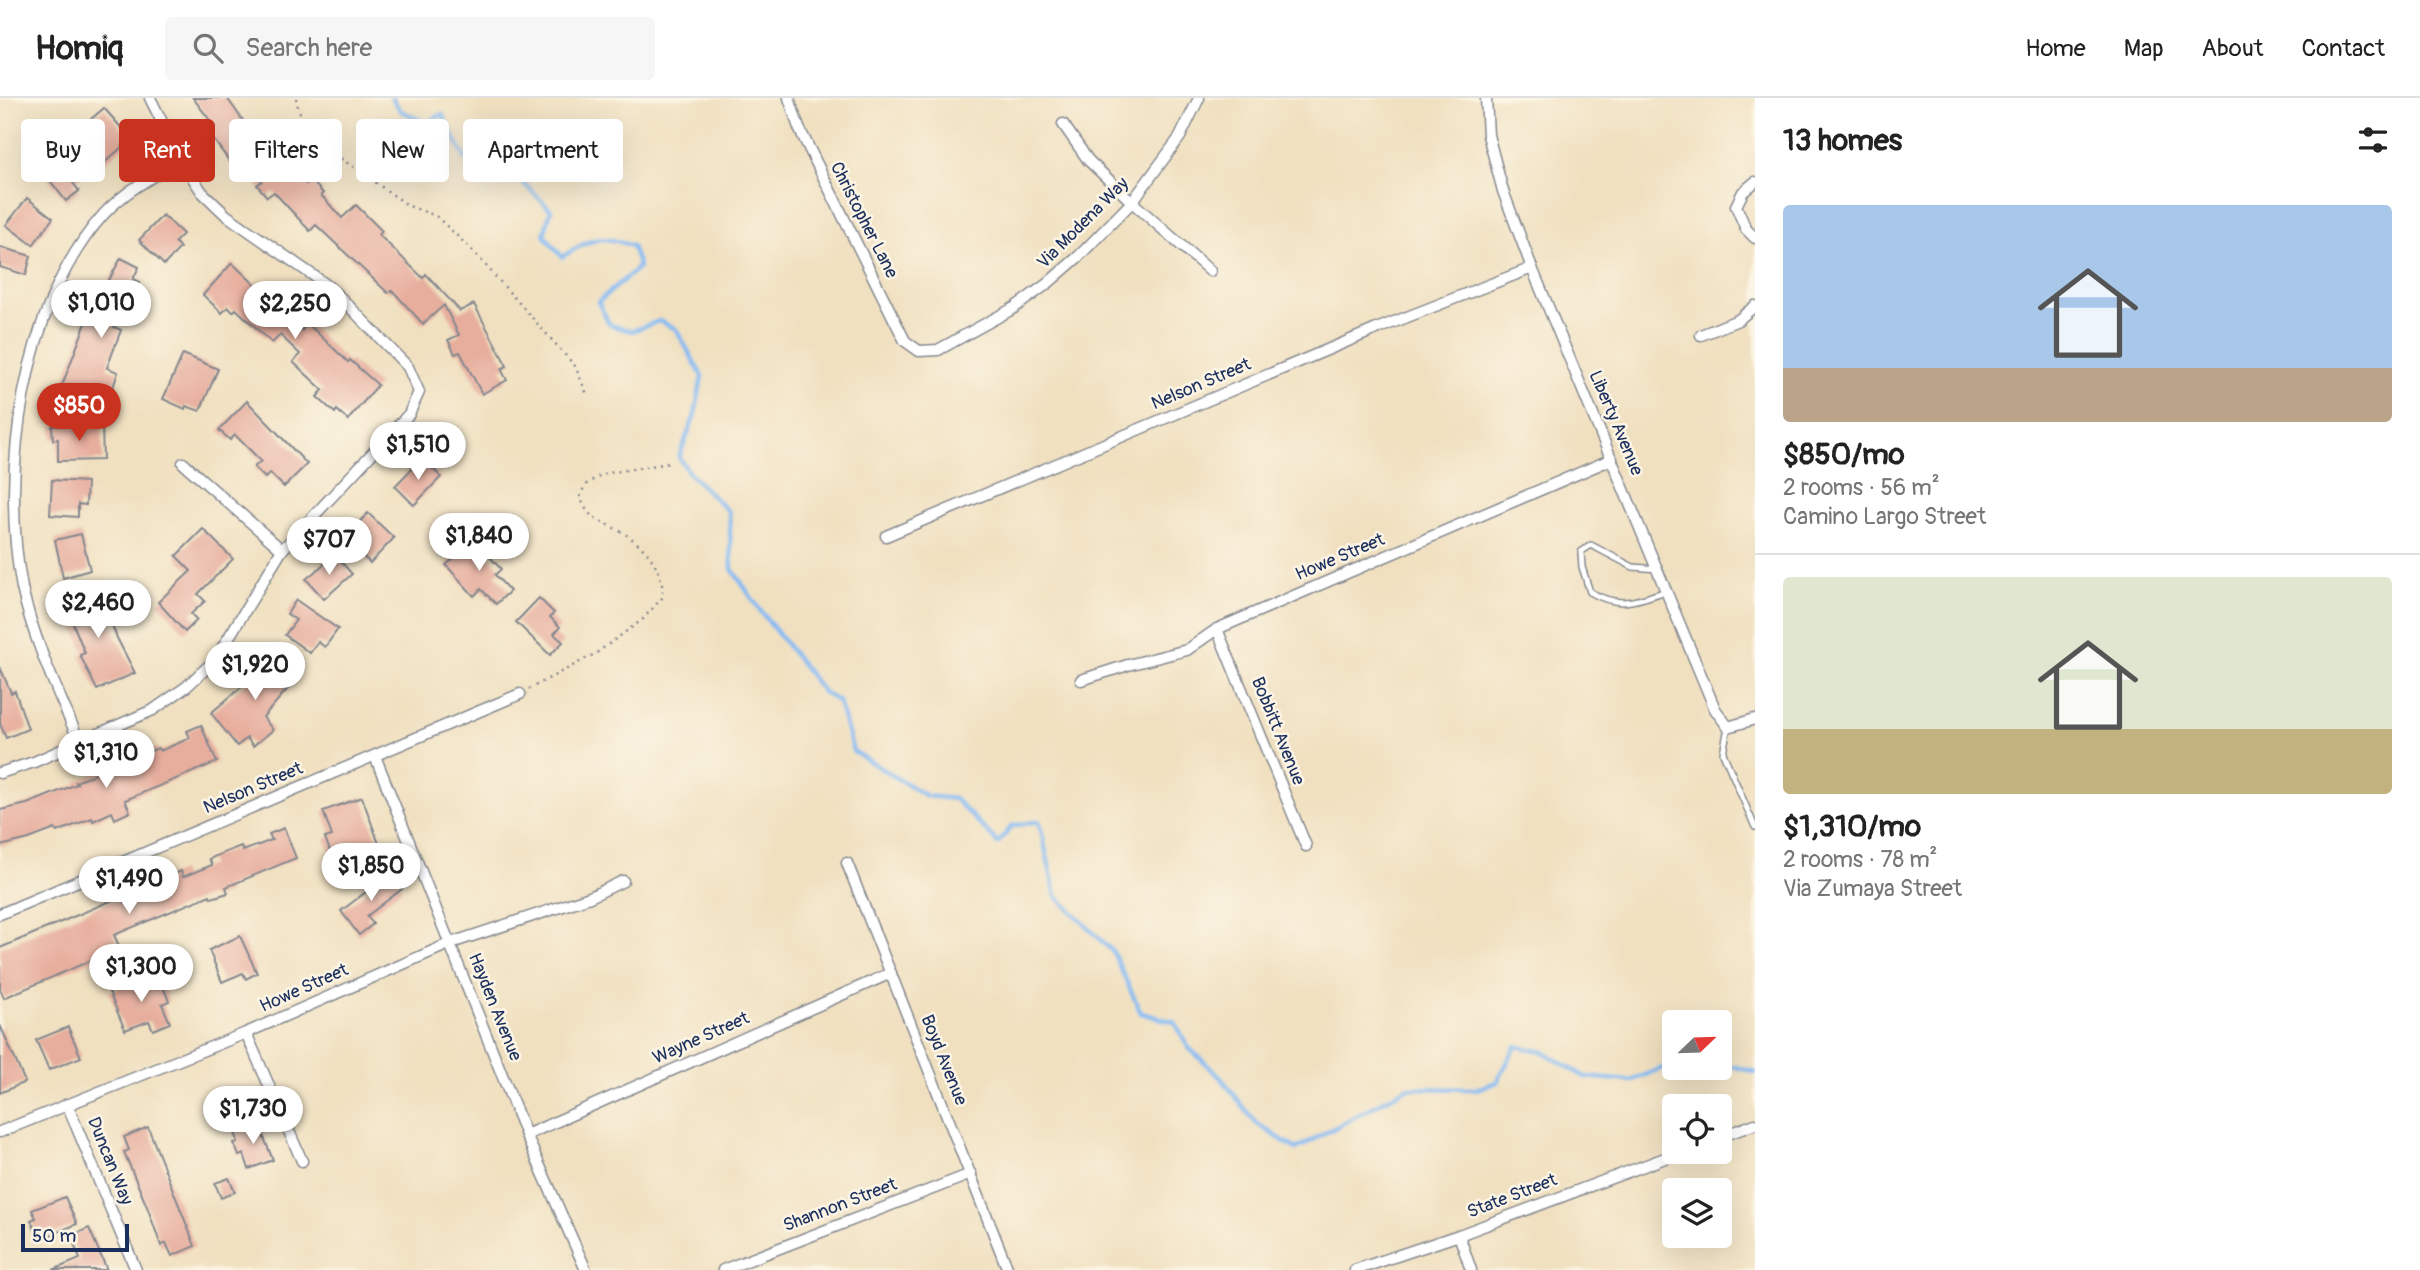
<!DOCTYPE html>
<meta charset="utf-8">
<style>
body{margin:0;font-family:Pangolin,sans-serif;background:#f6f6f6;color:#222;height:100vh;display:flex;flex-direction:column;font-size:26px;white-space:nowrap}
*{box-sizing:border-box;margin:0}
p{font-size:23px;color:#767676}
.icon{flex:none;width:38px;height:38px;fill:none;stroke:currentColor;stroke-width:2;stroke-linecap:round;stroke-linejoin:round}
.map{position:relative;flex:1;overflow:hidden}
.panel{display:flex;flex-direction:column;background:#fff;width:665px}
.panel>*{flex:none}
.top-card{position:absolute;left:21px;top:21px;width:665px;height:63px;display:flex;gap:14px}
.needle{width:46px;rotate:67deg}
.fabs{position:absolute;left:1662px;top:912px;display:grid;gap:14px}
.fabs a{display:grid;place-items:center;width:70px;height:70px;border-radius:7px;background:#fff;box-shadow:0 7px 28px #0002;font-size:35px}
.scale{position:absolute;left:21px;bottom:18px;width:108px;box-sizing:border-box;padding-left:7px;border:4px solid #1b2f5e;border-top:0;font-size:19px;line-height:24px;white-space:nowrap;color:#1b2f5e;-webkit-text-stroke:5px #fcf5e5;paint-order:stroke}
.price{position:absolute;translate:-50% -60px;padding:0 16px;border-radius:24px;background:#fff;color:#222;font-size:23px;line-height:46px;filter:drop-shadow(0 2px 4px #0008)}
.price::after{content:'';position:absolute;left:50%;top:42px;width:21px;height:16px;margin-left:-10px;background:inherit;clip-path:polygon(0 0,100% 0,50% 100%)}
.price.current{background:#c8321e;color:#fff}
ul{padding:0;list-style:none}
li{display:grid;align-content:center;gap:14px;height:371px;padding:0 28px}
li+li{border-top:2px solid #e0e0e0}
li span{display:grid;place-items:center;height:217px;border-radius:7px;color:#555}
li>.icon{margin-inline-start:auto}
span .icon{width:126px;height:126px;fill:#fffc;stroke-width:1}
li b{font-size:30px}
h2{display:flex;justify-content:space-between;align-items:center;height:84px;padding:0 28px;font-size:30px}
.pill{padding:0 24px;border-radius:7px;background:#fff;box-shadow:0 7px 28px #0002;font-size:24px;line-height:63px}
.pill.current{background:#c8321e;color:#fff}
header{display:flex;align-items:center;gap:42px;box-sizing:border-box;height:98px;padding:0 35px;background:#fff;border-bottom:2px solid #e0e0e0}
header strong{font-size:33px}
nav{display:flex;gap:38px;margin-inline-start:auto;font-size:24px}
.search{width:490px;height:63px;background:#f6f6f6;display:flex;align-items:center;gap:18px;box-sizing:border-box;padding:0 24px;border-radius:7px;color:#767676;font-size:26px}
main{display:flex;flex:1;min-height:0}
.map>svg:first-child{display:block}
.lines{fill:none;stroke-linecap:round;stroke-linejoin:round}
.stream{stroke:#83baf3;stroke-width:4.5}
.building{fill:#e7ad9d}
.lane-casing{stroke:#86888f;stroke-width:8}
.street-casing{stroke:#86888f;stroke-width:13}
.path{stroke:#86888f;stroke-width:2.5;stroke-dasharray:2 5;stroke-linecap:butt}
.lane{stroke:#fff;stroke-width:5}
.street{stroke:#fff;stroke-width:10}
.labels{text-anchor:middle;dominant-baseline:central;stroke-width:5;stroke-linejoin:round;paint-order:stroke}
.street-label{font-size:18px;fill:#1b2f5e;stroke:#fcf5e5}
</style>
<header>
<strong>Homiq</strong>
<div class="search"><svg class="icon" aria-label="search" viewBox="0 0 24 24"><circle cx="10" cy="10" r="6"/><path d="M15 15l6 6"/></svg>Search here</div>
<nav><a>Home</a><a>Map</a><a>About</a><a>Contact</a></nav>
</header>
<main>
<div class="map">
<svg width="1755" height="1172" viewBox="0 0 1755 1172">
<rect width="100%" height="100%" fill="#fcf5e5"/>
<filter id="ink" filterUnits="userSpaceOnUse"><feTurbulence type="fractalNoise" baseFrequency=".0143" numOctaves="2"/><feDisplacementMap in="SourceGraphic" scale="14" xChannelSelector="R" yChannelSelector="G"/><feConvolveMatrix kernelMatrix="1 2 1 2 8 2 1 2 1" color-interpolation-filters="sRGB"/></filter>
<filter id="wash" filterUnits="userSpaceOnUse"><feTurbulence type="fractalNoise" baseFrequency=".00686" numOctaves="4" result="noise"/><feDisplacementMap in="SourceGraphic" scale="28" xChannelSelector="R" yChannelSelector="G"/><feGaussianBlur stdDeviation="1.57" result="paint"/><feColorMatrix in="noise" values="0 0 0 0 0 0 0 0 0 0 0 0 0 0 0 0 0 1.4 0 .05"/><feComposite in="paint" operator="in"/></filter>
<g filter="url(#wash)">
<rect width="100%" height="100%" fill="#f0e0c0"/>
<g class="lines">
<g class="stream">
<path d="M392 0 401 13 427 25 442 16 465 60 492 82 502 76H514L551 112 544 137 562 159C591 141 599 135 632 148L639 169 598 204 610 227 632 233 659 223 676 231 702 278 695 317 679 359 689 375 729 414 732 471 762 515 823 594 839 604 853 653 926 698 955 701 998 745 1012 728 1039 723 1056 798 1113 854 1141 915 1175 924 1188 949 1222 981 1256 1025 1296 1051 1407 990 1476 991 1497 984 1516 948 1544 954 1585 979 1631 983 1675 965"/>
<polyline points="1720,965 1755,974"/>
</g>
</g>
<g id="blocks">
<g class="building">
<polygon points="193,0 227,0 249,31 243,36 260,58 274,46 306,86 311,82 323,95 321,97 342,120 356,107 382,133 379,137 423,180 426,176 460,213 474,206 507,268 501,271 507,282 482,296 460,254 455,256 448,242 459,237 444,207 423,226 392,192 388,195 316,127 310,133 274,94 267,99 257,87 262,83 240,57 230,64 208,34 215,29"/>
<polygon points="104,10 131,41 103,66 101,64 73,85 79,93 66,103 41,71 47,67 42,59 51,52 56,57 79,38 76,34"/>
<polygon points="27,100 53,120 33,147 6,127"/>
<polygon points="163,117 183,136 175,144 180,150 164,167 139,142"/>
<polygon points="0,149 31,158 26,177 0,169"/>
<polygon points="121,160 139,169 133,181 140,184 128,206 124,204 114,229 121,232 107,270 118,274 107,309 60,293 92,209 94,209"/>
<polygon points="232,165 267,198 273,192 283,202 277,208 302,232 308,226 348,264 350,262 378,287 348,322 337,312 335,315 317,299 323,292 293,264 300,256 280,237 272,245 236,211 233,214 228,209 222,215 203,197"/>
<polygon points="183,256 218,271 200,313 186,308 185,311 163,301"/>
<polygon points="247,303 307,366 284,389 270,375 265,380 254,369 261,363 235,337 230,342 219,332"/>
<polygon points="102,327 103,362 58,363 58,341 53,342 52,328"/>
<polygon points="422,360 441,379 414,407 395,388"/>
<polygon points="52,382 87,384 86,407 78,406 78,419 50,417"/>
<polygon points="368,415 394,440 370,465 344,440"/>
<polygon points="203,431 233,461 198,496 205,503 191,516 197,522 185,534 158,504 191,473 176,458"/>
<polygon points="81,436 90,472 63,480 55,442"/>
<polygon points="477,445 501,471 495,477 510,493 496,506 481,491 474,498 446,467 460,455 463,458"/>
<polygon points="335,457 352,476 324,501 306,481"/>
<polygon points="98,491 117,540 135,575 97,592 80,557 85,555 64,504"/>
<polygon points="539,500 554,515 550,519 560,529 554,536 563,544 550,557 516,524"/>
<polygon points="296,502 338,531 325,549 318,544 310,555 285,537 296,522 287,516"/>
<polygon points="273,555 299,578 263,619 273,632 253,648 247,640 237,648 211,615 245,586"/>
<polygon points="0,569 11,595 15,593 28,631 6,640 0,626"/>
<polygon points="201,627 217,664 125,702 130,714 115,721 112,714 93,723 92,720 57,734 55,731 29,741 0,748 0,712 27,706 77,686 76,684 158,650 160,653 190,640 187,633"/>
<polygon points="362,699 379,746 334,763 325,740 332,738 323,713"/>
<polygon points="284,730 296,760 226,789 228,795 211,800 210,797 114,837 120,850 4,900 0,891 0,850 122,798 125,804 150,793 148,787 181,773 183,779 212,767 209,761 223,755 241,748 243,753 272,742 269,736"/>
<polygon points="391,775 402,791 367,818 373,826 359,837 341,813"/>
<polygon points="240,838 257,875 246,881 243,875 222,884 209,852"/>
<polygon points="146,879 150,889 161,884 169,903 162,906 170,925 153,932 149,923 125,932 109,894"/>
<polygon points="0,927 25,984 0,995"/>
<polygon points="68,929 81,959 49,972 36,942"/>
<polygon points="258,1025 273,1062 249,1071 244,1056 239,1058 234,1045 238,1044 235,1034"/>
<polygon points="148,1029 195,1148 172,1158 166,1145 161,1148 148,1111 124,1054 129,1052 124,1039"/>
<polygon points="229,1080 235,1094 221,1100 215,1085"/>
<polygon points="65,1099 77,1126 39,1142 31,1122 36,1120 32,1112"/>
<polygon points="89,1130 107,1172 53,1172 80,1161 71,1138"/>
</g>
</g>
</g>
<g filter="url(#ink)">
<use href="#blocks" fill-opacity="0" stroke="#86888f" stroke-width="2"/>
<g class="lines">
<defs>
<g id="lane">
<path d="M1658 471 1633 469 1591 447 1581 454 1582 469 1590 494C1620 511 1636 503 1666 493"/>
<polyline points="1728,629 1723,655 1755,729"/>
</g>
<g id="street">
<polyline points="789,0 799,30 905,243 919,253 938,252 1014,210 1047,186 1078,159 1132,104 1180,39 1199,0"/>
<polyline points="1486,0 1488,37 1503,93 1532,170 1715,611 1728,629 1755,621"/>
<polyline points="1063,26 1088,62 1132,104 1210,173"/>
<polyline points="1755,84 1743,94 1736,108 1746,131 1755,140"/>
<polyline points="1701,237 1738,222 1755,208"/>
<polyline points="183,365 282,452"/>
<polyline points="886,438 1379,230 1532,170"/>
<polyline points="1217,531 1306,748"/>
<polyline points="1081,582 1128,567 1187,552 1217,531 1612,361"/>
<path d="M80 645C58 594 34 544 22 490 0 375 22 208 103 117 125 93 153 78 181 62"/>
<polyline points="375,658 526,1037 586,1172"/>
<polyline points="0,675 34,664 153,612 186,589 215,562 282,452 409,316 419,294 408,269 342,201 324,185 226,117 202,94 181,62 150,0"/>
<polyline points="847,765 1008,1172"/>
<polyline points="0,816 520,596"/>
<polyline points="246,935 302,1063"/>
<polyline points="67,1006 136,1172"/>
<polyline points="0,1034 246,935 451,845 590,799 623,783"/>
<polyline points="526,1037 891,875"/>
<polyline points="1720,1039 1755,1026"/>
<polyline points="1459,1137 1471,1172"/>
<polyline points="723,1172 971,1076"/>
<polyline points="1355,1172 1459,1137 1681,1054"/>
</g>
</defs>
<use href="#lane" class="lane-casing"/>
<use href="#street" class="street-casing"/>
<g class="path">
<polyline points="296,0 298,12 336,57 409,108 436,118 471,151 575,268 587,296"/>
<path d="M529 591 595 556 642 522 663 499C663 471 648 451 625 436 614 429 601 425 591 417 586 413 583 405 580 399L585 387 602 376 669 365"/>
</g>
<use href="#lane" class="lane"/>
<use href="#street" class="street"/>
</g>
</g>
<g class="labels">
<g class="street-label">
<text transform="translate(864 122) rotate(63)">Christopher Lane</text>
<text transform="translate(1083 125) rotate(-45)">Via Modena Way</text>
<text transform="translate(1201 286) rotate(-23)">Nelson Street</text>
<text transform="translate(1616 325) rotate(67)">Liberty Avenue</text>
<text transform="translate(1340 459) rotate(-23)">Howe Street</text>
<text transform="translate(1278 633) rotate(68)">Bobbitt Avenue</text>
<text transform="translate(253 690) rotate(-23)">Nelson Street</text>
<text transform="translate(304 890) rotate(-24)">Howe Street</text>
<text transform="translate(495 909) rotate(68)">Hayden Avenue</text>
<text transform="translate(701 940) rotate(-24)">Wayne Street</text>
<text transform="translate(944 962) rotate(68)">Boyd Avenue</text>
<text transform="translate(110 1063) rotate(68)">Duncan Way</text>
<text transform="translate(1512 1098) rotate(-21)">State Street</text>
<text transform="translate(840 1107) rotate(-21)">Shannon Street</text>
</g>
</g>
</svg>
<div class="fabs">
<a><svg class="needle" viewBox="-14 -14 28 28"><path d="M0-13l5 13h-10z" fill="#e53935"/><path d="M0 13l5-13h-10z" fill="#767676"/></svg></a>
<a><svg class="icon" aria-label="locate" viewBox="0 0 24 24"><circle cx="12" cy="12" r="6"/><path d="M12 2v4M12 18v4M2 12h4M18 12h4"/></svg></a>
<a><svg class="icon" aria-label="layers" viewBox="0 0 24 24"><path d="M12 4l9 5-9 5-9-5zM3 14l9 5 9-5"/></svg></a>
</div>
<div class="scale">50 m</div>
<b class="price" style="left:101px;top:242px">$1,010</b>
<b class="price" style="left:295px;top:243px">$2,250</b>
<b class="price current" style="left:79px;top:345px">$850</b>
<b class="price" style="left:418px;top:384px">$1,510</b>
<b class="price" style="left:479px;top:475px">$1,840</b>
<b class="price" style="left:329px;top:479px">$707</b>
<b class="price" style="left:98px;top:542px">$2,460</b>
<b class="price" style="left:255px;top:604px">$1,920</b>
<b class="price" style="left:106px;top:692px">$1,310</b>
<b class="price" style="left:371px;top:805px">$1,850</b>
<b class="price" style="left:129px;top:818px">$1,490</b>
<b class="price" style="left:141px;top:906px">$1,300</b>
<b class="price" style="left:253px;top:1048px">$1,730</b>
<div class="top-card">
<a class="pill">Buy</a>
<a class="pill current">Rent</a>
<a class="pill">Filters</a>
<a class="pill">New</a>
<a class="pill">Apartment</a>
</div>
</div>
<section class="panel">
<h2>13 homes<svg class="icon" aria-label="filters" viewBox="0 0 24 24"><path d="M4 7h16M4 17h16"/><circle cx="9" cy="7" r="2"/><circle cx="15" cy="17" r="2"/></svg></h2>
<ul>
<li><span style="background:linear-gradient(#a9c7e8 75%,#b9a48a 0)"><svg class="icon" aria-label="home" viewBox="0 0 24 24"><path d="M3 11l9-7 9 7M6 9v11h12V9"/></svg></span><div><b>$850/mo</b><p>2 rooms · 56 m²</p><p>Camino Largo Street</p></div></li>
<li><span style="background:linear-gradient(#dfe7d0 70%,#c2b280 0)"><svg class="icon" aria-label="home" viewBox="0 0 24 24"><path d="M3 11l9-7 9 7M6 9v11h12V9"/></svg></span><div><b>$1,310/mo</b><p>2 rooms · 78 m²</p><p>Via Zumaya Street</p></div></li>
</ul>
</section>
</main>
